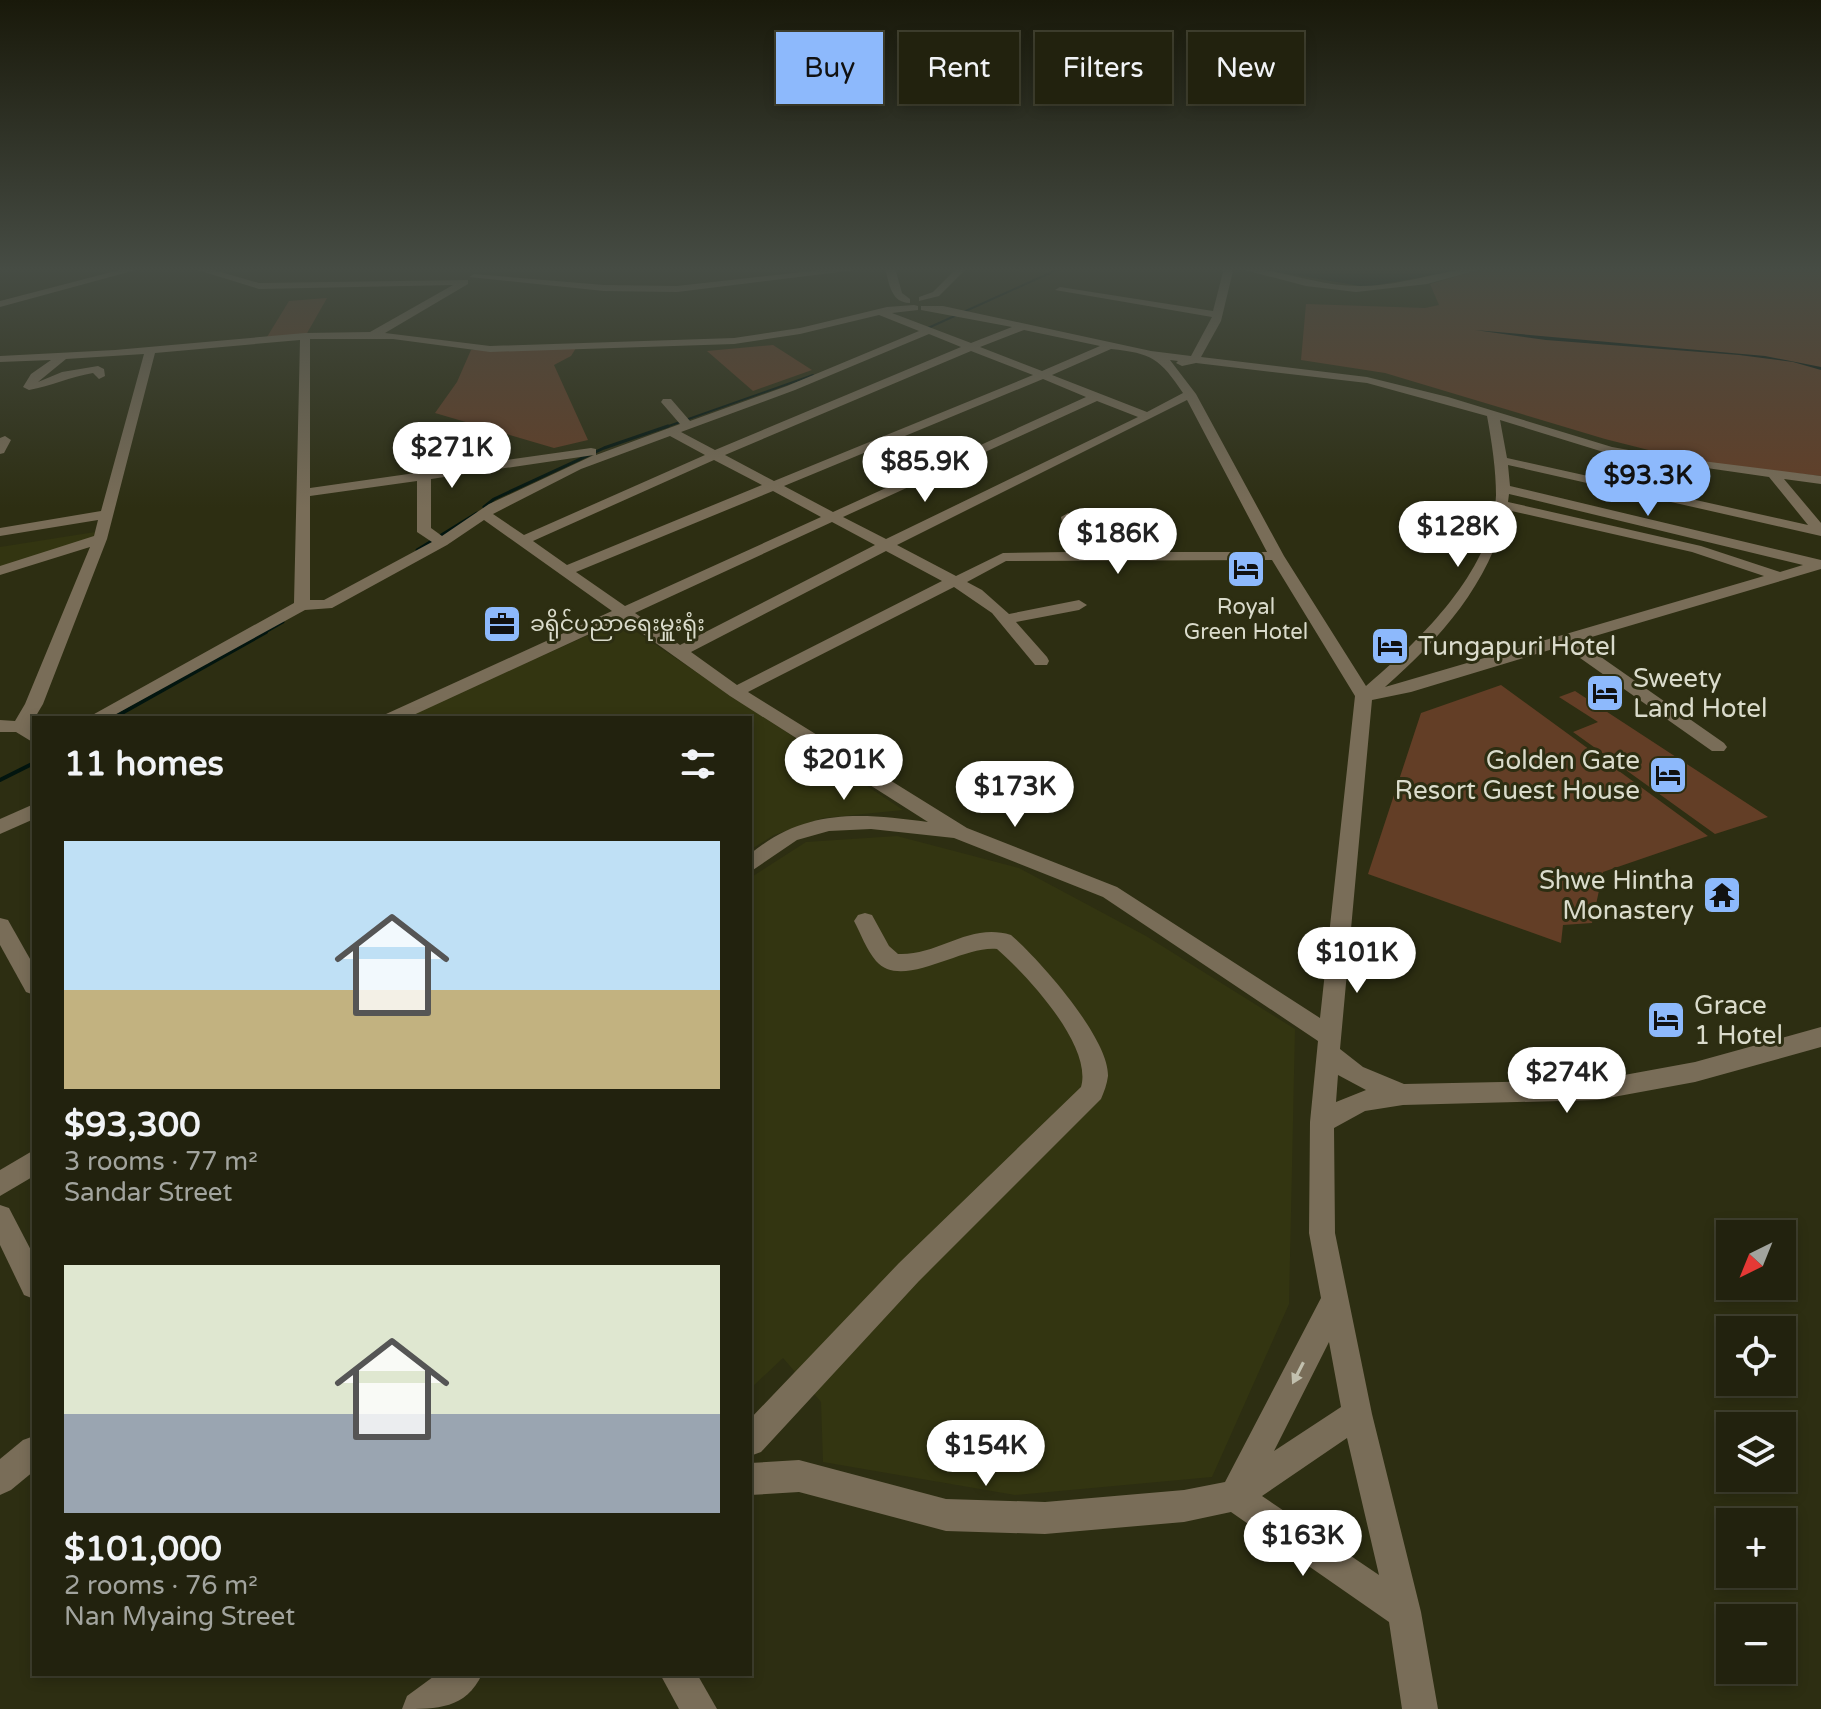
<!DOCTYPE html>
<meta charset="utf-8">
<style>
body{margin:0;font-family:"Varela Round","Noto Sans Myanmar",sans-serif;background:#2a2a17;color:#f1f3f6;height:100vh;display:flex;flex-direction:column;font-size:30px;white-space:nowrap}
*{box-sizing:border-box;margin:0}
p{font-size:26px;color:#a2a49e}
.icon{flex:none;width:44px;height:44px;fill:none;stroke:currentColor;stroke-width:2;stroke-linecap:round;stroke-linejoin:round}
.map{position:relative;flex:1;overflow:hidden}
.side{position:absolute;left:32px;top:716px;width:720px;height:960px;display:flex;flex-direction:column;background:#22220e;border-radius:0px;box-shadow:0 4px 12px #0003,0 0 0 2px #3f3f2e}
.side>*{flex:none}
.banner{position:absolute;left:776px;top:32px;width:760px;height:72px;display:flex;gap:16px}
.needle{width:52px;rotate:223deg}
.fabs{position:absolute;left:1716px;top:1220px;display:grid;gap:16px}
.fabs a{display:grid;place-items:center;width:80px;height:80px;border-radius:0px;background:#22220e;box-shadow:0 4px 12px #0003,0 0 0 2px #3f3f2e;font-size:40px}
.price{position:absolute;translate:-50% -68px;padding:0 18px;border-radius:28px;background:#fff;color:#222;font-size:26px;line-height:52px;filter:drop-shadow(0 2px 4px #0008)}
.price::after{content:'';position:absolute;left:50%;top:48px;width:24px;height:18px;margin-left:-12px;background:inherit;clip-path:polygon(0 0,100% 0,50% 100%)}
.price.on{background:#8db9fc;color:#111}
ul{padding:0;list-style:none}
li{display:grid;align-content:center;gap:16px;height:424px;padding:0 32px}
li span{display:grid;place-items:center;height:248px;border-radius:0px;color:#555}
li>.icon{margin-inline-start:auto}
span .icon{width:144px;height:144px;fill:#fffc;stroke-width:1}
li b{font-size:34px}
h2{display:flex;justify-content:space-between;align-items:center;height:96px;padding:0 32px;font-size:34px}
.tag{padding:0 28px;border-radius:0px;background:#22220e;box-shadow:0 4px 12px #0003,0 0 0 2px #3f3f2e;font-size:28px;line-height:72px}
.tag.on{background:#8db9fc;color:#111}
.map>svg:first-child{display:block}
.built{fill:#333511}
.green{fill:#633e26}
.water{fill:#02150f}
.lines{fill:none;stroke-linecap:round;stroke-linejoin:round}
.stream-far2{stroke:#02150f;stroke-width:2}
.stream-far1{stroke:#02150f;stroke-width:3}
.stream{stroke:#02150f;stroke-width:4}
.minor{fill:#796d58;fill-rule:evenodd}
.oneway{fill:#c2c0ae}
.labels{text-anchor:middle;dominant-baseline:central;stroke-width:6;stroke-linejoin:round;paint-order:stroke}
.far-poi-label{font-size:22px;fill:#dadbcb;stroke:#2d2e12}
.poi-label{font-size:26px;fill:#dadbcb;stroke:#2d2e12;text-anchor:start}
</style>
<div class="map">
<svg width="1821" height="1709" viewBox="0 0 1821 1709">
<rect width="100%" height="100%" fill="#2d2e12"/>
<g class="built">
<polygon points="95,532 94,538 0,567 0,547"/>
<polygon points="620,621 903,810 823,818 774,835 750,850 750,718 403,718"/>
<polygon points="897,836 1019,868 1146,936 1295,1029 1289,1304 1212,1477 1015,1495 823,1462 821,1402 783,1358 750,1389 750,878 806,842"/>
</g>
<g class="green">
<polygon points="1486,268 1821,268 1821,476 1700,463 1605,439 1385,373 1301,360 1306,304 1425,308 1439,305 1430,284"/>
<polygon points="327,298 306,335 267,337 289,301"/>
<polygon points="773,345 812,370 753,391 707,351"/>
<polygon points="576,348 571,356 554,365 588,440 554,448 435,413 457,382 471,350"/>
<polygon points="1501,685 1708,836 1603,872 1592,923 1563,925 1561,943 1368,874 1421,713"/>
<polygon points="1575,691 1768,817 1715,834 1573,732 1598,722 1559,697"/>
</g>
<g class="water">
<polygon points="1253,268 1473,268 1366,287"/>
<polygon points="1475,330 1765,356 1821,367 1821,370 1793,362 1739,355 1546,340"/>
</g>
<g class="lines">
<g class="stream-far2">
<polyline points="928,328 1061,268"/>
<polyline points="663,428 813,375"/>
</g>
<g class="stream-far1">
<polyline points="484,507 494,499 604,448 668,426"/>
<polyline points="417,550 477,513"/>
<polyline points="262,634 283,622"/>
</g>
<g class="stream">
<polyline points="113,718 266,632"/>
<polyline points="0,780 34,763"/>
</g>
<g class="minor">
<polygon points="127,268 143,268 0,307 0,301"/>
<path d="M191 268H207L259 283 468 280V284L385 333 490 346 734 338 800 328 887 307 914 305 918 306V310L892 313 971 343 1012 327 921 310V306H943L1151 351 1191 356 1212 317 1055 290 1060 287 1213 311 1223 272 1218 268H1230L1233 271 1221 321 1201 357 1367 377 1448 397 1612 447 1662 456 1821 476V484L1784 479 1821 523V536L1508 465 1510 486 1821 560V569L1578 641 1724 743 1727 747 1724 751H1712L1563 646 1411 692 1372 700 1340 1049 1363 1067 1404 1084 1597 1080 1695 1062 1821 1027V1047L1695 1082 1597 1100 1403 1105 1365 1111 1334 1128 1335 1233 1372 1414 1421 1612 1438 1709H1402L1389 1622 1231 1512 1184 1522 1045 1534 946 1531 799 1492 750 1495V1463L799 1460 946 1499 1045 1502 1184 1490 1225 1482 1321 1298 1309 1233 1310 1122 1318 1041 1103 897 954 838 871 829 829 831 797 840 750 872V854C806 808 860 813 928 822L730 696 622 619 407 718H383L386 714 612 611 484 520 447 545 332 608 305 610 109 718H87L294 603 300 340 155 353 107 539 43 704 30 726 34 729V743L16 732H0V720L15 721 25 704 90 547 0 575V566L94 536 98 520 0 536V528L101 511 144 354 66 359 38 382 62 372 98 366 104 369 105 376 99 379 93 373C70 377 51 386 29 390L23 387 31 374 51 360 0 362V356L115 350 305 333 370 332 453 285 259 289ZM879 315 919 331 787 386 690 421 671 399H663L661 402 680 424 596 455V449L591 448 310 488V339H393L490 352 734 344 800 334ZM1024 330 1100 346 1042 371 980 347ZM929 334 961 347 715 450 681 432 795 390ZM1111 349C1152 353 1160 359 1183 393L1147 412 1052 375ZM971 351 1033 375 774 481 725 455ZM1170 360 1178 361 1176 363 1182 366 1196 363 1367 383 1487 416C1492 443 1496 470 1496 495 1494 570 1419 641 1366 686L1284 556 1196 394ZM1043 379 1086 397 833 512 784 486ZM1187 400 1267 552H1082L1075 517 1068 513 1061 517 1068 552 1003 553 956 576 897 545ZM1097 401 1138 417 886 539 843 517ZM1500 420 1610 454 1769 477 1808 525 1507 458ZM670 436 705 455 524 535 493 514 581 469ZM594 455 489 504 442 536 431 528V479ZM714 460 762 485 567 565 533 541ZM417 481V532L432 542 324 600H310V496ZM773 491 821 517 625 606 576 572ZM1509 494 1803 565 1780 572 1701 546 1508 502ZM1507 510 1692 552 1764 576 1385 687C1441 638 1489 584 1507 510ZM832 522 875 545 680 645 635 613ZM886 551 942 581 737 685 691 652ZM1272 560 1355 696 1320 1018 1117 887 967 828 748 692 954 587 992 613 1035 665H1047L1049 661 1047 657 1016 622 1079 610 1087 605 1079 600 1009 614 982 590 967 582 1006 561ZM1338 1075 1366 1090 1336 1102ZM1329 1342 1341 1407 1274 1451ZM1347 1438 1379 1575 1262 1496Z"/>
<polygon points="839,268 872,268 677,292 604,291 469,277 474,274 604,285 677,286"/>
<path d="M885 268H895L902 293 910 299V303C891 303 889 283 885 268Z"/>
<polygon points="957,268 967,268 939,296 919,301 919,297 933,292"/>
<path d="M1237 268C1278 268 1317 286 1358 286 1402 287 1444 268 1486 268L1427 284 1356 292 1306 286Z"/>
<polygon points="5,436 11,440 4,453 0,454 0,438"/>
<polygon points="34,804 34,819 0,834 0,819"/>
<path d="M865 913 872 915 889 946 898 954C939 956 969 922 1011 935 1039 959 1109 1038 1108 1076 1107 1084 1104 1092 1101 1099L919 1281 761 1452 750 1456V1419L899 1263 1081 1087C1093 1046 1027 975 997 949 962 945 902 991 876 961 866 949 861 934 854 921L858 915Z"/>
<polygon points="0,918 8,920 34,966 34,995 26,992 0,945"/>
<polygon points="34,1150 34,1176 0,1196 0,1170"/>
<polygon points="0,1205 9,1208 34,1256 34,1299 24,1295 0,1245"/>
<polygon points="34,1436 34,1471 11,1490 0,1495 0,1459 23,1440"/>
<path d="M437 1674H482C466 1709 437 1709 402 1709L407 1696Z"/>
<polygon points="660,1674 697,1674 717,1709 679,1709"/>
</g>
</g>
<defs><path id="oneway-solid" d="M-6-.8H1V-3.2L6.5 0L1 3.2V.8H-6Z" transform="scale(2)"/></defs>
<use class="oneway" href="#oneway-solid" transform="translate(1298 1373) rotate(117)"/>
<linearGradient id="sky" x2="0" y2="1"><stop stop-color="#19190a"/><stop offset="0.53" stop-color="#464c44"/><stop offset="1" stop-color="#464c44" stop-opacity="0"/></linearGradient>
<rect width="1821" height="508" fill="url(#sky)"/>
<defs>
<symbol id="hotel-square" viewBox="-11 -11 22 22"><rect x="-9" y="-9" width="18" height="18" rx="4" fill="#8db9fc" stroke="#2d2e12"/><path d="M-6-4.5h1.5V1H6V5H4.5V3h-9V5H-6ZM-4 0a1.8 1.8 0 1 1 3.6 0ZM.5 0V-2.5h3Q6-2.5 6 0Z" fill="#111"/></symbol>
<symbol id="office-square" viewBox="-11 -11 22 22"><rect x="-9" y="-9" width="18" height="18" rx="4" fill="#8db9fc" stroke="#2d2e12"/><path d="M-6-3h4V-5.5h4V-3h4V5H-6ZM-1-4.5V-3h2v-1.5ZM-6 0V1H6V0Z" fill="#111"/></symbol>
<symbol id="temple-square" viewBox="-11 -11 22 22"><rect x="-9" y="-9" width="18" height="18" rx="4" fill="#8db9fc" stroke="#2d2e12"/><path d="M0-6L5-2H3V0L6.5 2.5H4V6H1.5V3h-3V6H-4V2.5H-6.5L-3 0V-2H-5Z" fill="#111"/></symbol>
</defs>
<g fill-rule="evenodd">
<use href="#hotel-square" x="1224" y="547" width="44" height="44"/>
<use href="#office-square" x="480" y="602" width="44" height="44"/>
<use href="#hotel-square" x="1368" y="624" width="44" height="44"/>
<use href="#hotel-square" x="1583" y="671" width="44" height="44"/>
<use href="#hotel-square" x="1646" y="753" width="44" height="44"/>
<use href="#temple-square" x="1700" y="873" width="44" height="44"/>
<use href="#hotel-square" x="1644" y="998" width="44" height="44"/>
</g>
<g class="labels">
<g class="far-poi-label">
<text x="1246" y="607">Royal<tspan x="1246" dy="25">Green Hotel</tspan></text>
<text x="530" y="624" text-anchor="start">ခရိုင်ပညာရေးမှူးရုံး</text>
</g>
<g class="poi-label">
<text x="1418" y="646">Tungapuri Hotel</text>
<text x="1633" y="678">Sweety<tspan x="1633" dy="30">Land Hotel</tspan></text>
<text x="1640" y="760" text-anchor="end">Golden Gate<tspan x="1640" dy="30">Resort Guest House</tspan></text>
<text x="1694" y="880" text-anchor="end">Shwe Hintha<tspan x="1694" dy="30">Monastery</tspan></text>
<text x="1694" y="1005">Grace<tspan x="1694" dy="30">1 Hotel</tspan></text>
</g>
</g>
</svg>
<div class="fabs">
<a><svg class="needle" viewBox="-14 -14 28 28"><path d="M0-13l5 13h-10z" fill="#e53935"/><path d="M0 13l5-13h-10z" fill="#a2a49e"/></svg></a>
<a><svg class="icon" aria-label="locate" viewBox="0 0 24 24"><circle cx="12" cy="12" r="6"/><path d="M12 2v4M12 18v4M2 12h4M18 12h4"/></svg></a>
<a><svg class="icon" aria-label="layers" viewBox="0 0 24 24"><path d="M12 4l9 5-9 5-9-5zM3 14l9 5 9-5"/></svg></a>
<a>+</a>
<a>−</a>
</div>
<b class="price" style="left:452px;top:490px">$271K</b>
<b class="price" style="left:925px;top:504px">$85.9K</b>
<b class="price on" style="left:1648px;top:518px">$93.3K</b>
<b class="price" style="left:1458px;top:569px">$128K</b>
<b class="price" style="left:1118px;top:576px">$186K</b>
<b class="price" style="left:844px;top:802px">$201K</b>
<b class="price" style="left:1015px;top:829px">$173K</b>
<b class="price" style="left:1357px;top:995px">$101K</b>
<b class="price" style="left:1567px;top:1115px">$274K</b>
<b class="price" style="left:986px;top:1488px">$154K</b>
<b class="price" style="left:1303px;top:1578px">$163K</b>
<div class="banner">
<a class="tag on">Buy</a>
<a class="tag">Rent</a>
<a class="tag">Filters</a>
<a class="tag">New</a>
</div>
<section class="side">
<h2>11 homes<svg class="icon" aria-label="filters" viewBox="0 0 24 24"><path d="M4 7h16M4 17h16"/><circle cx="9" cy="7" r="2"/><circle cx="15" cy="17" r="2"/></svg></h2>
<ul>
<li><span style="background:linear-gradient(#bfe0f5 60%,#c2b280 0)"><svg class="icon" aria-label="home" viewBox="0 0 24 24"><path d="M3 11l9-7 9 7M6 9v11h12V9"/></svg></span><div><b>$93,300</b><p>3 rooms · 77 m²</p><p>Sandar Street</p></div></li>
<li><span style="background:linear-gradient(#dfe7d0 60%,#9aa5b1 0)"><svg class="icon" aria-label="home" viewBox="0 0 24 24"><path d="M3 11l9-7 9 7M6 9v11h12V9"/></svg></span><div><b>$101,000</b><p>2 rooms · 76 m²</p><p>Nan Myaing Street</p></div></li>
</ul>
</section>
</div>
